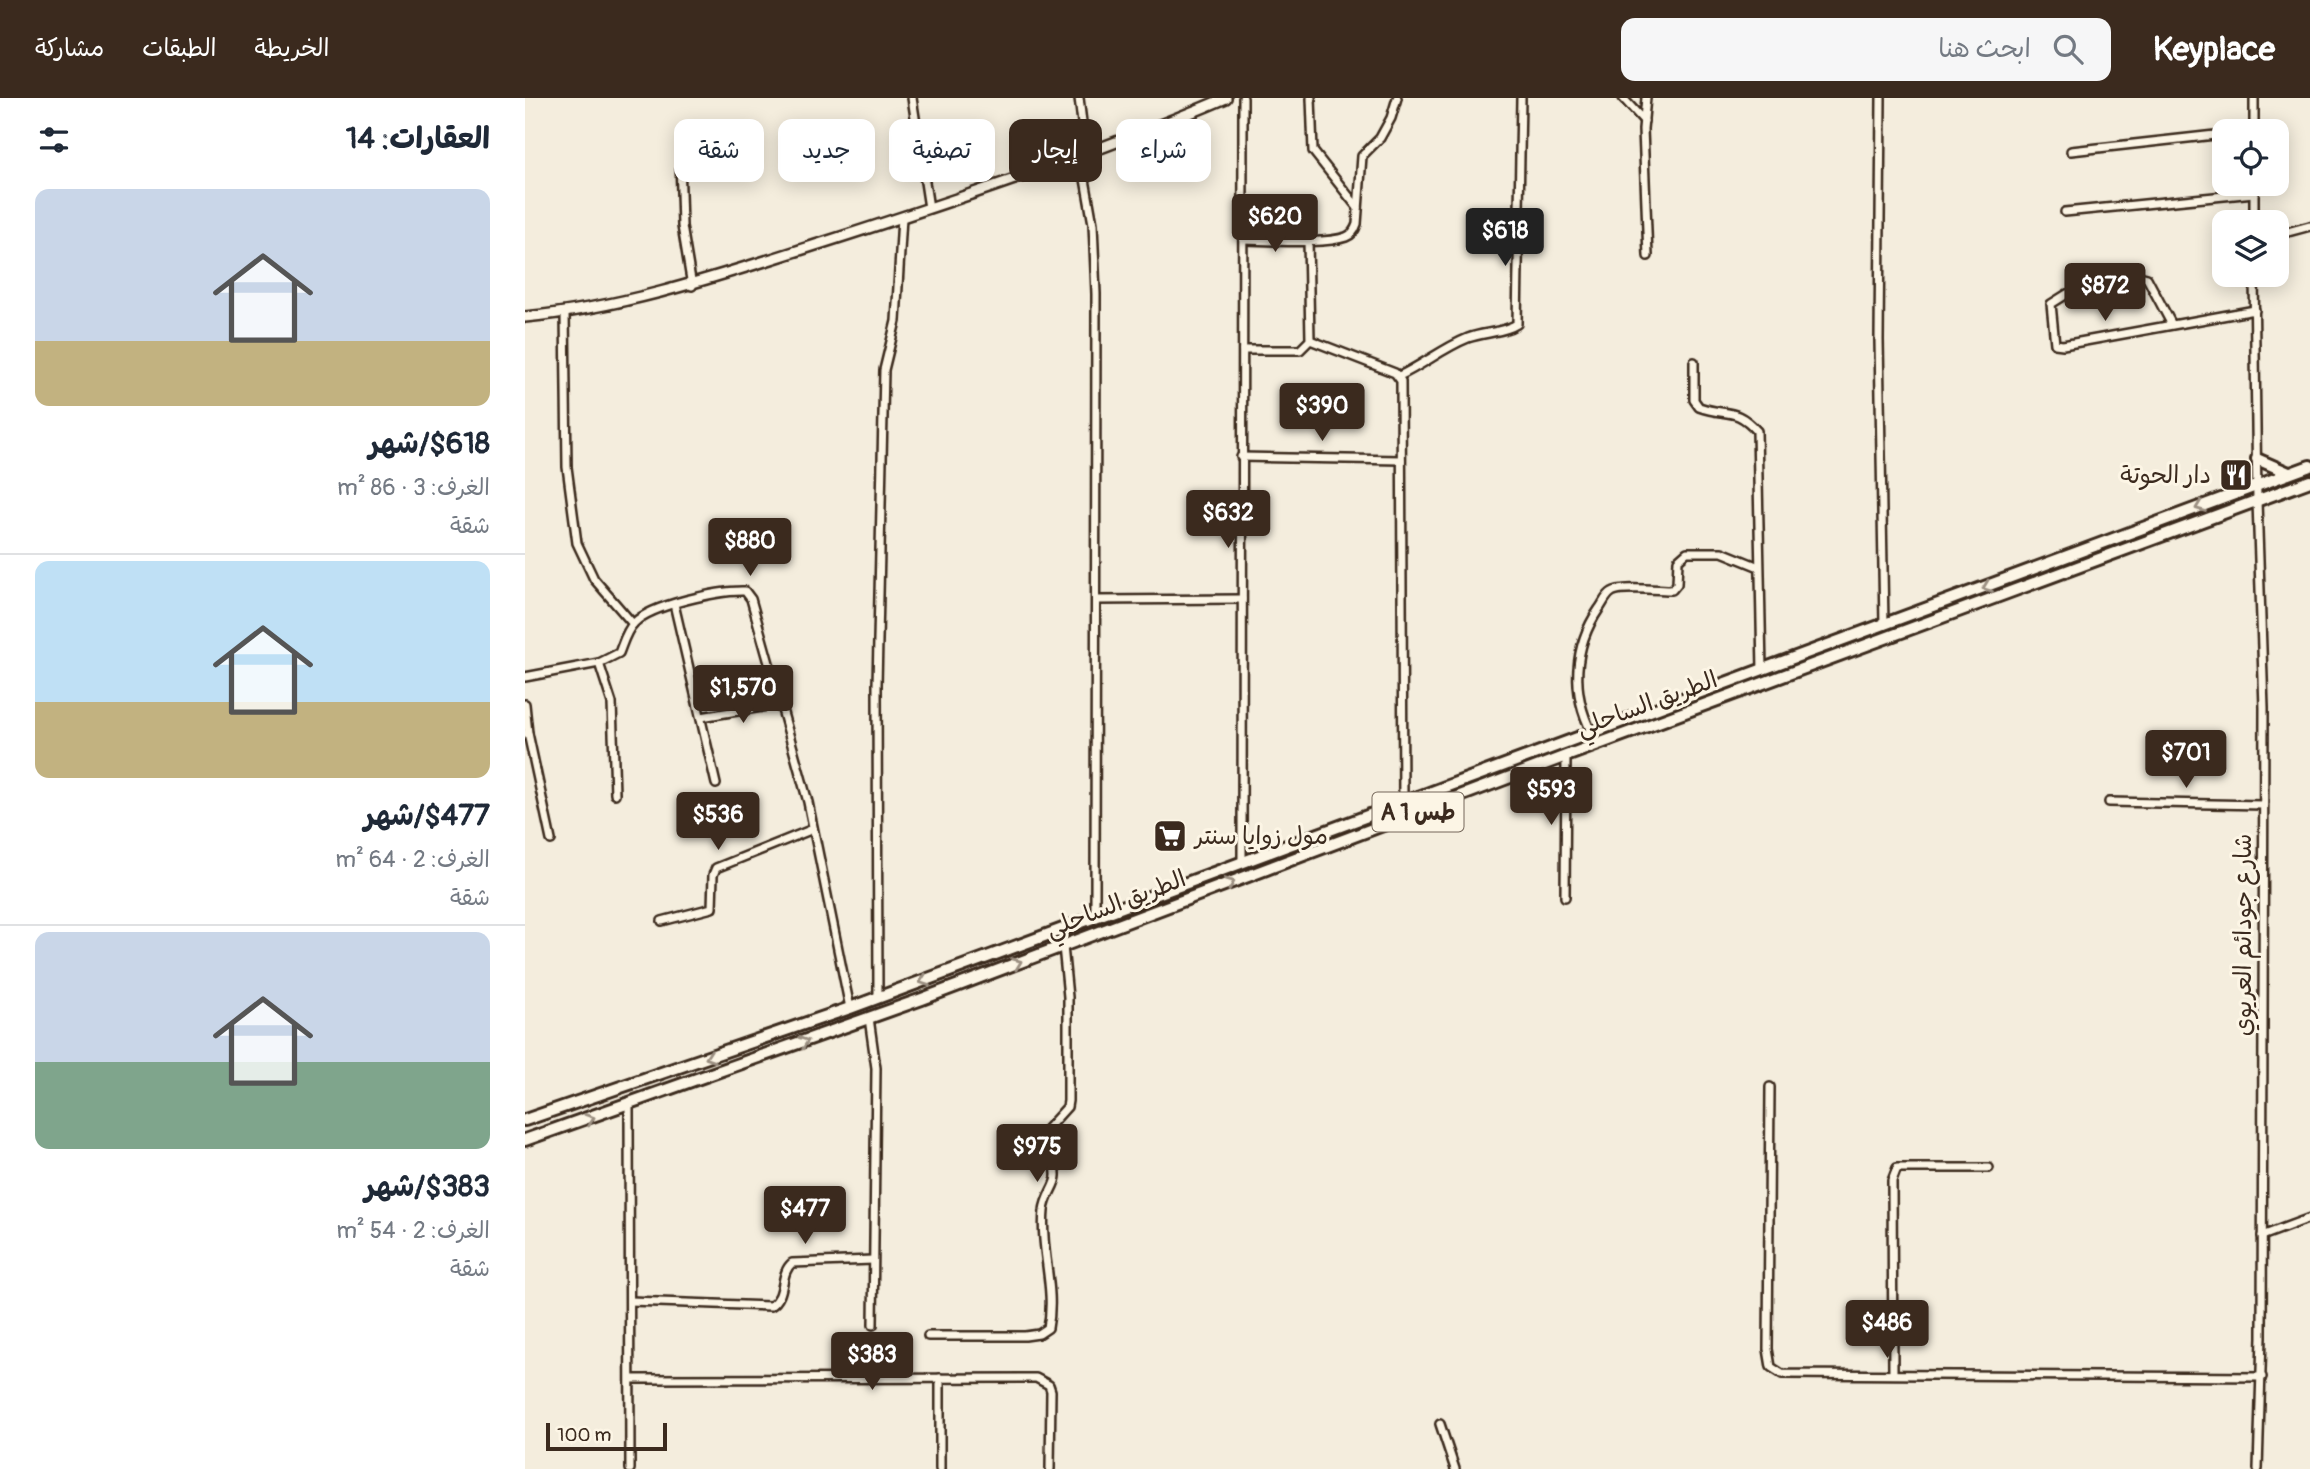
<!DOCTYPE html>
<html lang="ar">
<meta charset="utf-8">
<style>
body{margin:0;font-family:Pangolin,"Playpen Sans Arabic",sans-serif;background:#f6f6f7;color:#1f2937;direction:rtl;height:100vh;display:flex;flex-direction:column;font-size:26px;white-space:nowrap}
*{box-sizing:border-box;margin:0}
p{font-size:23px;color:#747a83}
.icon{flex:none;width:38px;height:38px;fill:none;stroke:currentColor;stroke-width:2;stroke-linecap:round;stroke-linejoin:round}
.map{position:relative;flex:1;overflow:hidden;direction:ltr}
.side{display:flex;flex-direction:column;background:#fff;width:525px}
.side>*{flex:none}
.guide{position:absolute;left:21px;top:21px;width:665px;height:63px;direction:rtl;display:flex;gap:14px}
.tools{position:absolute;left:1687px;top:21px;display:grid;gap:14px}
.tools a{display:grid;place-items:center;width:77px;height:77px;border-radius:14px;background:#fff;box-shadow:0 4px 18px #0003;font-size:35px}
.scale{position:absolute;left:21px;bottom:18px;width:121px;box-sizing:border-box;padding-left:7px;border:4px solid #3b2a1e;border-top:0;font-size:19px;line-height:24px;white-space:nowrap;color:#3b2a1e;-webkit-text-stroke:5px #fcf5e5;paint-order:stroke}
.price{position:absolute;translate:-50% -60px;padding:0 16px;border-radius:7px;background:#3b2a1e;color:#fff;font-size:23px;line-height:46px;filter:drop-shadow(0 2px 4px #0008)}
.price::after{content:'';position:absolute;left:50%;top:42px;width:21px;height:16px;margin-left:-10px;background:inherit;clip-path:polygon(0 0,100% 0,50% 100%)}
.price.current{background:#222;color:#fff}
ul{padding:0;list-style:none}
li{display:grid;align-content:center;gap:14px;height:371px;padding:0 35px}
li+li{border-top:2px solid #e0e1e3}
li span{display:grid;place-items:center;height:217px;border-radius:14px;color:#555}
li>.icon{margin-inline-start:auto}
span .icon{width:126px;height:126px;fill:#fffc;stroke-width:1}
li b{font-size:30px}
h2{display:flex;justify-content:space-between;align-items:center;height:84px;padding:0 35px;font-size:30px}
.chip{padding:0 24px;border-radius:14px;background:#fff;box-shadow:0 4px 18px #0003;font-size:24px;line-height:63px}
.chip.current{background:#3b2a1e;color:#fff}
header{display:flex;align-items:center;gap:42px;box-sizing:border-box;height:98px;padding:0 35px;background:#3b2a1e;color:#fff}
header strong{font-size:33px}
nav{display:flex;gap:38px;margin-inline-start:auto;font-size:24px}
.search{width:490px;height:63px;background:#f6f6f7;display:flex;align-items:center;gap:18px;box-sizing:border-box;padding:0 24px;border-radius:14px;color:#747a83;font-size:26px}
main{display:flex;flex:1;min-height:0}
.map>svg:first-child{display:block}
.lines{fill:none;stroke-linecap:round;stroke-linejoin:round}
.minor-casing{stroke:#3b2a1e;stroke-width:12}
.tertiary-casing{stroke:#3b2a1e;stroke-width:14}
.trunk-casing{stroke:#3b2a1e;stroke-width:16}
.minor{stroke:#fcf5e5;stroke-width:7}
.tertiary{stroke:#fcf5e5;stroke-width:9}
.trunk{stroke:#fcf5e5;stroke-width:10}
.oneway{stroke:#9c9082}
.labels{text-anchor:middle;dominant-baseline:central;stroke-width:6;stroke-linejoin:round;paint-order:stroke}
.shield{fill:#fcf5e5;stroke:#75675a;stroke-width:2}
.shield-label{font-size:23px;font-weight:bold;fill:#3b2a1e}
.poi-label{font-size:24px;fill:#3b2a1e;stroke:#fcf5e5;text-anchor:end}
.street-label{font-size:24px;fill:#3b2a1e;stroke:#fcf5e5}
</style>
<header>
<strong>Keyplace</strong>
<div class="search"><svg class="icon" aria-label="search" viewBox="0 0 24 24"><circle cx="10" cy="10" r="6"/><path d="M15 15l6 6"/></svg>ابحث هنا</div>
<nav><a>الخريطة</a><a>الطبقات</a><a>مشاركة</a></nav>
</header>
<main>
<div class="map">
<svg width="1785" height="1371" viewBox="0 0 1785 1371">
<rect width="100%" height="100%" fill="#f4eddd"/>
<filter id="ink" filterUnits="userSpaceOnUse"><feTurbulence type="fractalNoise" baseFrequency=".0143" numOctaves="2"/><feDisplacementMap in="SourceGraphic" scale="14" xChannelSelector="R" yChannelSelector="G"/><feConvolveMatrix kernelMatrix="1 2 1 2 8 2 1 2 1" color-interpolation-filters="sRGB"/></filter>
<g filter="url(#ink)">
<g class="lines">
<defs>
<g id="minor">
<polyline points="387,0 404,110"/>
<polyline points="554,0 561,57"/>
<polyline points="786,0 788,53 833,110"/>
<polyline points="1098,0 1119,23"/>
<polyline points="1121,0 1118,31 1123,158"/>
<polyline points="1356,0 1354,242 1359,527"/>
<polyline points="1729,0 1729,33"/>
<polyline points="1546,53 1699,36"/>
<polyline points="556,59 568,126 571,196 570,819"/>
<polyline points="155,60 157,128 167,188"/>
<polyline points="1540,114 1729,95"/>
<polyline points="1729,124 1729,86"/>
<polyline points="1752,137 1785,128"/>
<path d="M718 142C745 142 798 147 821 139 827 137 830 132 832 126L837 58 855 40 866 20 872 0"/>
<polyline points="1729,177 1732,403 1739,610 1737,1239 1733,1371"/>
<polyline points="40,215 42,369 52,445 69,481 108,526"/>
<polyline points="1647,227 1622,180 1618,179 1542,196 1526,206 1530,246 1538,247 1730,212"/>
<polyline points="785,242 870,275 876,283 878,704"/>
<polyline points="718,252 775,252 785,242 783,142"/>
<path d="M1169 264V302L1174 309C1201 319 1210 308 1232 333L1237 572"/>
<path d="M874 278C898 267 918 250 943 240 959 234 978 235 992 226L996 0"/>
<polyline points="716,359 876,362"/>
<polyline points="571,502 717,501"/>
<polyline points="149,506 191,686"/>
<polyline points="74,565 87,605 90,696"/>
<path d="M0 579 74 565 94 555C98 545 101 533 109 525 126 507 195 492 220 493L226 501 283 704 325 910"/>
<polyline points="0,606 3,635 0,636"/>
<polyline points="176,619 255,606"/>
<polyline points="3,635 26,742"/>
<path d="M1067 635C1046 595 1048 549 1074 511 1078 506 1081 497 1087 494 1095 488 1134 492 1147 492L1152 486 1153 462 1162 454H1197L1234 469"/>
<polyline points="1584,704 1738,707"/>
<polyline points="717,762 718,0"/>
<polyline points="1040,799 1041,658"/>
<polyline points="137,823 187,810 188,777 191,770 288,731"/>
<polyline points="353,899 352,587 359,272 371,223 377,119"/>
<polyline points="344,920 351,970 348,1227"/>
<polyline points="1245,989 1243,1251 1246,1269 1257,1276 1737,1279"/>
<polyline points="104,1007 105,1371"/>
<polyline points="1737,1138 1785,1120"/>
<path d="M105 1203 246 1208C262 1198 254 1176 267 1165L348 1162"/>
<path d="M403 1238H500L514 1236 523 1230C531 1190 515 1153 519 1113 520 1098 531 1088 531 1078 532 1063 522 1047 522 1031L542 1009 543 1003V899L538 848"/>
<polyline points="1368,1276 1367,1083 1372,1070 1464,1070"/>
<polyline points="106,1281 511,1280 524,1287 526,1293 525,1371"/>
<polyline points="915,1326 930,1371"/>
<polyline points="415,1371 415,1280"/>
</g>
<path id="tertiary" d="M0 219C104 209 199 176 297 145 434 101 569 56 701 0"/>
<g id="trunk">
<polyline points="1732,361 1764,375"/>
<polyline points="0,1022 325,910 1785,368"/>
<polyline points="0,1042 397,901 1041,658 1785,383"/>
</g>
</defs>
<use href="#minor" class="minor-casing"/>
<use href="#tertiary" class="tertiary-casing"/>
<use href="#trunk" class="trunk-casing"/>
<use href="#minor" class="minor"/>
<use href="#tertiary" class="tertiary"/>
<use href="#trunk" class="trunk"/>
</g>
<defs><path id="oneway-chevron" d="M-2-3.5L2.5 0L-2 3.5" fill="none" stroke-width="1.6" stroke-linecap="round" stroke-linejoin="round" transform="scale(1.75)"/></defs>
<g class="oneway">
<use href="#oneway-chevron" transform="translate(1675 409) rotate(159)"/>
<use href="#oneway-chevron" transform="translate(1462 489) rotate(159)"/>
<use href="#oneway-chevron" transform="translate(705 785) rotate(-21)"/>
<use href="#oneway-chevron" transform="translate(492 865) rotate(-21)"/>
<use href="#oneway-chevron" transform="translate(399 883) rotate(160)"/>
<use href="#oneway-chevron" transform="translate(279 944) rotate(-20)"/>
<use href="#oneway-chevron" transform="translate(185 959) rotate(161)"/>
<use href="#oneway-chevron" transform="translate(65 1021) rotate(-19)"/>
</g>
</g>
<defs>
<symbol id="restaurant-square" viewBox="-11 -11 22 22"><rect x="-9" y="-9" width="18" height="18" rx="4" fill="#3b2a1e" stroke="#fcf5e5"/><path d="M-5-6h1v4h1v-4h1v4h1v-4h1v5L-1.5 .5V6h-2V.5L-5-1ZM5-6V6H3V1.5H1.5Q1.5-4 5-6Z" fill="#fff"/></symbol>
<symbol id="supermarket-square" viewBox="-11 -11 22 22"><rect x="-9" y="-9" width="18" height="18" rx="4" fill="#3b2a1e" stroke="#fcf5e5"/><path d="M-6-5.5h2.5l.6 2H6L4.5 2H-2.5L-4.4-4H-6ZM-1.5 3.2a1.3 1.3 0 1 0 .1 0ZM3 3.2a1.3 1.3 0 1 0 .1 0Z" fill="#fff"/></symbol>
</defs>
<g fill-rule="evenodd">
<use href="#restaurant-square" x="1692" y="358" width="38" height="38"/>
<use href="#supermarket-square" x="626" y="719" width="38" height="38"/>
</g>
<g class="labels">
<rect class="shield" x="847.5" y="694.5" width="91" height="39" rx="5"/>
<g class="shield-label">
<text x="893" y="714">A 1 طس</text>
</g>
<g class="poi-label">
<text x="1686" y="377">دار الحوتة</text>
<text x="670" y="738" text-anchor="start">مول زوايا سنتر</text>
</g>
<g class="street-label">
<text transform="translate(1122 606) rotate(-20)">الطريق الساحلي</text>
<text transform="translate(591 806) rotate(-21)">الطريق الساحلي</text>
<text transform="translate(1718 837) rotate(-90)">شارع جودائم العريوي</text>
</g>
</g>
</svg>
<div class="tools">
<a><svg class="icon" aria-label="locate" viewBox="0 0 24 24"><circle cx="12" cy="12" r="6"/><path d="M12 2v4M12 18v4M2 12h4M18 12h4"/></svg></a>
<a><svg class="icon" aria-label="layers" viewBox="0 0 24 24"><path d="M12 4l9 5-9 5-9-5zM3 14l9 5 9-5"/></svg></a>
</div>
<div class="scale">100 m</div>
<b class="price" style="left:750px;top:156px">$620</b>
<b class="price current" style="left:980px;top:170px">$618</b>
<b class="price" style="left:1580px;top:225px">$872</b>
<b class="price" style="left:797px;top:345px">$390</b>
<b class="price" style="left:703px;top:452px">$632</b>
<b class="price" style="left:225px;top:480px">$880</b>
<b class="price" style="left:218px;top:627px">$1,570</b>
<b class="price" style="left:1661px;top:692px">$701</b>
<b class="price" style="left:1026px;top:729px">$593</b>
<b class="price" style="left:193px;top:754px">$536</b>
<b class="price" style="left:512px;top:1086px">$975</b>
<b class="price" style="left:280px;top:1148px">$477</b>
<b class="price" style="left:1362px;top:1262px">$486</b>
<b class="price" style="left:347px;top:1294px">$383</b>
<div class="guide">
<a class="chip">شراء</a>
<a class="chip current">إيجار</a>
<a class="chip">تصفية</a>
<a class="chip">جديد</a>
<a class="chip">شقة</a>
</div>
</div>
<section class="side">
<h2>العقارات: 14<svg class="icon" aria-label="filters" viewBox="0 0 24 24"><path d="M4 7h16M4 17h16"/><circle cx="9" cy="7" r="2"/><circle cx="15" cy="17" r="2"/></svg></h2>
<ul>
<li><span style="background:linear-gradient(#c9d6e8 70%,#c2b280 0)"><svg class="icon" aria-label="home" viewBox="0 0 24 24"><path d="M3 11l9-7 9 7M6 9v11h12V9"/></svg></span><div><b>$618/شهر</b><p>الغرف: 3 · 86 m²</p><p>شقة</p></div></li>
<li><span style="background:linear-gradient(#bfe0f5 65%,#c2b280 0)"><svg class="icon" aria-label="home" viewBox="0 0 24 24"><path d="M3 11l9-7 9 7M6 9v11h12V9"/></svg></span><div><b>$477/شهر</b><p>الغرف: 2 · 64 m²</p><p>شقة</p></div></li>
<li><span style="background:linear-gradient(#c9d6e8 60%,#7fa58c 0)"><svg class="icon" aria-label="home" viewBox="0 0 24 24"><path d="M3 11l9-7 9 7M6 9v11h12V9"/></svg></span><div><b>$383/شهر</b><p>الغرف: 2 · 54 m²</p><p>شقة</p></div></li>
</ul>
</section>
</main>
